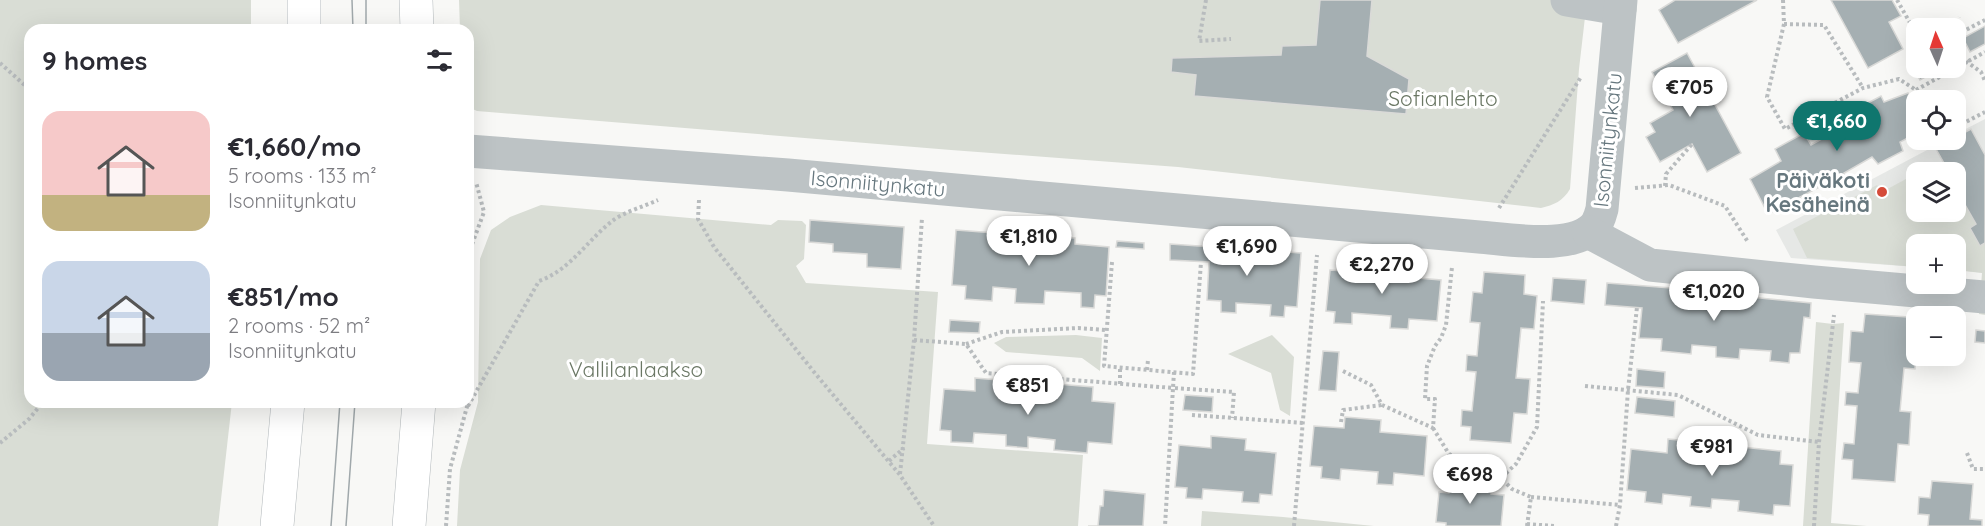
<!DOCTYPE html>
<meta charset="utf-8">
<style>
body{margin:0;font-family:Quicksand,sans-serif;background:#f2f2f3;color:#2b2b33;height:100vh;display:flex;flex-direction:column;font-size:22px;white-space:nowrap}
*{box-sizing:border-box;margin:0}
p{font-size:20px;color:#7c7c81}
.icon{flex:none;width:33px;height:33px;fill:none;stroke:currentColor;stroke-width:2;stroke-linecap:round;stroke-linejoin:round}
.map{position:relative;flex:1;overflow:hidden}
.panel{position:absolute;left:24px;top:24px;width:450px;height:384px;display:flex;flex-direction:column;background:#fff;border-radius:18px;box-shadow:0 6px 24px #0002}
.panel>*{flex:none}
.needle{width:39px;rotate:357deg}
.tools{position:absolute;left:1906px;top:18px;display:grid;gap:12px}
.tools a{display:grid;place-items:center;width:60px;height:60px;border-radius:12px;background:#fff;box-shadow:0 6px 24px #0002;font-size:30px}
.price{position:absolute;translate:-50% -51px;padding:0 14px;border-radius:21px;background:#fff;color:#222;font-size:20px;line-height:39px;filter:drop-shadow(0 2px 3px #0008)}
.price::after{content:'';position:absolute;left:50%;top:36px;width:18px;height:14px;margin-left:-9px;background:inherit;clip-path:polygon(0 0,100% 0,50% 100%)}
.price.on{background:#0f766e;color:#fff}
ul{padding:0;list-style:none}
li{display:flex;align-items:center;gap:18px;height:150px;padding:0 18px}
li span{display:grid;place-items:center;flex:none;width:168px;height:120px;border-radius:18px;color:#555}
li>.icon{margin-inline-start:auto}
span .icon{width:72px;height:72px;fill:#fffc;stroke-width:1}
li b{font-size:26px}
h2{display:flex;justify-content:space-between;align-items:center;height:72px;padding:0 18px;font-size:26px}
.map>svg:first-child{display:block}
.built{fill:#e6e8e6;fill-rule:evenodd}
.green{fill:#d9ddd5}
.building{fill:#a5afb2;stroke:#dadad8;stroke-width:1.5}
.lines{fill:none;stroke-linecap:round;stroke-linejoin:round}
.major-casing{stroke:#b1b7ba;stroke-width:34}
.path{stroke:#b8bcbe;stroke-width:4;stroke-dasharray:3 3;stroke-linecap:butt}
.minor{stroke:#bdc3c5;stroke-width:33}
.major{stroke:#fff;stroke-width:33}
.tram{stroke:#a0a8ab;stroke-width:1.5}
.poi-dot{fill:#d54b39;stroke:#fff;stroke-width:2}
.labels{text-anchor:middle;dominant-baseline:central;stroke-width:6;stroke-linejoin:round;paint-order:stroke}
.park-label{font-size:21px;fill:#6a7764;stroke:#fff}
.street-label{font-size:21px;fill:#66777e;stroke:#fff}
.poi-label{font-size:21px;font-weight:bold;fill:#66777e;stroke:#fff;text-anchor:end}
</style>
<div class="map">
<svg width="1985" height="526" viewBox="0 0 1985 526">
<rect width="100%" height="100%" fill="#f8f8f6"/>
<path class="built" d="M1985 119V273L1956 270V244H1917V267L1791 258 1776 230 1946 140H1956V134ZM1917 172H1956V212H1917Z"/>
<g class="green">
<polygon points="0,0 251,0 251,30 30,30 30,402 232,402 218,526 0,526"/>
<path d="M459 0H1587L1579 69 1570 189C1563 201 1554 205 1541 208L1178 167 951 150 477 111 468 107V30H460Z"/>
<polygon points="1917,173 1917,212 1956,212 1956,185 1985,241 1985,315 1979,314 1982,273 1956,270 1956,244 1917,244 1917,267 1807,258 1793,229 1877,185 1882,192"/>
<polygon points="541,205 771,225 778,220 802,221 806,225 804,259 796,266 806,283 938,292 927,444 1083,455 1078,526 457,526 460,470 478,402 480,259 491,230 510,217"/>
<polygon points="1816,322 1833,324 1844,323 1831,523 1867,526 1803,526"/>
<polygon points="1076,335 1102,338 1100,371 1082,358 1006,352 994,343 1006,337"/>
<polygon points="1272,335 1294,357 1290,416 1280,410 1271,373 1228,354"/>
<polygon points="1202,511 1283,517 1374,526 1201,526"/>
</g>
<g class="building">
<polygon points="1320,0 1372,0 1367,56 1409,79 1406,114 1194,96 1196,75 1171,72 1172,58 1281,55 1282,46 1316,45"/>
<polygon points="1675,0 1757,0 1678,43 1659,10"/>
<polygon points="1831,0 1892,0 1901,16 1889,22 1903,49 1868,68"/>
<polygon points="1985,26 1985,44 1970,52 1963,38"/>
<polygon points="1687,53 1741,153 1707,172 1692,144 1660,162 1646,137 1655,132 1650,123 1673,110 1652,72"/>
<polygon points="1917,64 1917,68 1941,68 1920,80 1912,66"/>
<polygon points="1908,93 1917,111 1917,133 1900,142 1903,151 1878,164 1872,157 1844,173 1848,181 1833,189 1829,182 1800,197 1804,204 1790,212 1786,205 1768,214 1750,179 1781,161 1775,149 1804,133 1811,145 1840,129 1836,121 1864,105 1881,96 1884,102"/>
<polygon points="1971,129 1985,155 1985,243 1980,246 1970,228 1976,224 1964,203 1959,206 1956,201 1956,172 1949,172 1936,149 1952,140 1956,140 1956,137"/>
<polygon points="810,220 904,227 901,269 867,267 867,254 833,252 833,244 809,242"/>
<polygon points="956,230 1008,234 1008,240 1043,243 1044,236 1075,238 1075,244 1109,247 1106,296 1095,295 1094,308 1081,307 1081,293 1045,291 1044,304 1015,303 1016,289 993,287 992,301 965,299 966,286 952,285"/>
<polygon points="1117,241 1144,243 1144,249 1116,247"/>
<polygon points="1170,244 1242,249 1242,255 1273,257 1274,251 1301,253 1297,307 1285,306 1284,317 1270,316 1271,305 1236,303 1236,313 1221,312 1221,301 1207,300 1209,262 1170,260"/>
<polygon points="1360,260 1395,263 1394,276 1441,280 1437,321 1409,319 1408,329 1390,328 1391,316 1352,313 1352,324 1334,323 1335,312 1326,311 1330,270 1359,272"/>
<polygon points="1484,272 1525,275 1524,294 1537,296 1534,329 1521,328 1516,378 1530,379 1527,414 1514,413 1511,443 1470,440 1471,427 1461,426 1462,410 1472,411 1476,372 1466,371 1467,355 1477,356 1480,323 1470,322 1473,292 1482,293"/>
<polygon points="1553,278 1586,280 1584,304 1551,301"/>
<polygon points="1607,283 1697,290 1696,304 1739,307 1740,296 1811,303 1810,318 1804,317 1800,353 1790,353 1789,363 1770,361 1771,351 1740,349 1739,359 1716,357 1716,347 1692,345 1691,354 1661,351 1662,339 1639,338 1642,308 1605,305"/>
<polygon points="1865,314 1908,317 1907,332 1917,332 1915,369 1904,368 1900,411 1911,412 1909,445 1898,444 1895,482 1852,479 1853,460 1842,459 1844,443 1854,444 1857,406 1845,405 1846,392 1858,393 1861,363 1849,362 1851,331 1863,332"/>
<polygon points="950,320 980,322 979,333 949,332"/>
<polygon points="1976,330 1985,331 1985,343 1975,342"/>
<polygon points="1323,351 1339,352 1336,391 1319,390"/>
<polygon points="1637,369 1665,372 1664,388 1636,386"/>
<polygon points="975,378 1011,381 1010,394 1055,398 1057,384 1093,387 1092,401 1115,403 1112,444 1088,442 1087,453 1054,450 1055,440 1028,437 1028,448 1006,446 1006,435 974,433 973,443 951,442 951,431 940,430 944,389 975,391"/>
<polygon points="1185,395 1213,397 1212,412 1183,410"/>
<polygon points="1637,397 1675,401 1674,417 1635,413"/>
<polygon points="1345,417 1381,420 1380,432 1427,436 1424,476 1394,473 1393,485 1377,484 1378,472 1341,469 1340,480 1321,478 1322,467 1310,466 1314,426 1344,428"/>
<polygon points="1211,436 1246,439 1245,450 1276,453 1272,495 1260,494 1259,503 1242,502 1243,492 1203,489 1202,499 1186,498 1187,488 1175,487 1179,445 1211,448"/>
<polygon points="1668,439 1699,442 1698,455 1741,460 1742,447 1781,451 1780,464 1793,465 1790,506 1774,505 1773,515 1738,511 1739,501 1712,499 1711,508 1690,506 1691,497 1663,494 1662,504 1645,502 1646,492 1627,490 1631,449 1667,453"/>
<polygon points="1450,479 1492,483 1491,494 1504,495 1501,526 1446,526 1446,523 1436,522 1439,492 1449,493"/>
<polygon points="1932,481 1973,484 1970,519 1982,520 1982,526 1928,526 1929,515 1918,514 1919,497 1930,498"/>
<polygon points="1104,490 1145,494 1143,526 1088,526 1098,526 1100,506 1103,506"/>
</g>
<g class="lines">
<defs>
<g id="major">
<polyline points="304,0 304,30"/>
<polyline points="416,0 417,30"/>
<polyline points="277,526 288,402"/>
<polyline points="409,526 419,402"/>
</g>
</defs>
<use href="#major" class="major-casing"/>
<g class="path">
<polyline points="1206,0 1199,41 1231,39"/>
<polyline points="1783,0 1784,24 1767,97 1785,129 1863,88 1899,79 1916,90 1921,100"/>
<polyline points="1897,0 1917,35"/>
<polyline points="1784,24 1824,25 1863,88"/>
<polyline points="1954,28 1959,17"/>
<polyline points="1956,35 1985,20"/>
<polyline points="1956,46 1967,62 1981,72 1985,81"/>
<polyline points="0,63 30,90"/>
<polyline points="1916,90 1985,52"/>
<polyline points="1956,127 1985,112"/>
<polyline points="1665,186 1666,174 1692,144"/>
<polyline points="1635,188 1669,185 1725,206 1748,242"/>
<polyline points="699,200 698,219 714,247 814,372 900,475 934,526"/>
<polyline points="1499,208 1581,77"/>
<polyline points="1112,262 1104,366 1193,374 1201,262"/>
<polyline points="914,340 966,344 986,373 1173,388 1165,526"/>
<polyline points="966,344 1002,332 1078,328 1106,330"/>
<polyline points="1147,370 1148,360"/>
<polyline points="1343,371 1371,385 1382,405 1433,428 1435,399 1425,399 1427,366 1435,346 1441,338 1446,325 1452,267"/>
<polyline points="1174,372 1173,388 1234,392 1232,418"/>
<polyline points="468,382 470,259 471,247 484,212 476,182"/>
<polyline points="1120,384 1120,368"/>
<polyline points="1585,386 1678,395 1758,435 1819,442"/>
<path d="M468 406 539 281C570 270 586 242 611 222 623 212 643 207 658 200"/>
<polyline points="1192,415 1304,423"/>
<polyline points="1341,422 1343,410 1382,405"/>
<polyline points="1433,428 1449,454 1498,475"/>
<polyline points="0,443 29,419 43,402"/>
<polyline points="1967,453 1973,469 1985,469"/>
<polyline points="889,461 904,448"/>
<polyline points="900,474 914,340 922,218"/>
<polyline points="1531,497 1620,505"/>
<polyline points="1527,524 1554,526"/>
<polyline points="446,526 450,469 468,403"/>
<polyline points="1294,526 1317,255"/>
<polyline points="1527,526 1531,497 1512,489 1498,475 1505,474 1516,464 1537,427 1543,301"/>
<polyline points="1616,526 1620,505 1628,390 1637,307"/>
<polyline points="1814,526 1819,442 1834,315"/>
</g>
<g class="minor">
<polyline points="1567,0 1620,9"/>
<path d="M468 151 788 175 1479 237C1508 239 1578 252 1597 223 1599 219 1601 213 1602 209L1621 0"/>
<polyline points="1588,232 1650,265 1814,282 1985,297"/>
</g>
<use href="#major" class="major"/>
<g class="tram">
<polyline points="352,0 353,30"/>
<polyline points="366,0 366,30"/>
<polyline points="331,526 340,402"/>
<polyline points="346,526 355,402"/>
</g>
</g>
<circle class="poi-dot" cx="1882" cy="192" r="6"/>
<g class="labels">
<g class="park-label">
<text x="1443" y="98">Sofianlehto</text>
<text x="636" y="369">Vallilanlaakso</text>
</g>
<g class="street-label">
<text transform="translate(1607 140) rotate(-84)">Isonniitynkatu</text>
<text transform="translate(878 183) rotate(5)">Isonniitynkatu</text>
</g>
<g class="poi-label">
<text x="1870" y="180">Päiväkoti<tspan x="1870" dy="24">Kesäheinä</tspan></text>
</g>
</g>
</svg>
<div class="tools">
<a><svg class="needle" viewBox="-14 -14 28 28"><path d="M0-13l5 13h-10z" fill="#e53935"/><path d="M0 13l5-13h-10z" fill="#7c7c81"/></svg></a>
<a><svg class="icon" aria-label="locate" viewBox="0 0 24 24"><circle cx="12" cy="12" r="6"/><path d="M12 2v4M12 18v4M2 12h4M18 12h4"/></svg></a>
<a><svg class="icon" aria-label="layers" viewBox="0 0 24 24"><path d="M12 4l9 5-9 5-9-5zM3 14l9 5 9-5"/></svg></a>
<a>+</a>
<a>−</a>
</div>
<b class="price" style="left:1690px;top:118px">€705</b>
<b class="price on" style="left:1837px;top:152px">€1,660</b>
<b class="price" style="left:1029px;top:267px">€1,810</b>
<b class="price" style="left:1247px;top:277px">€1,690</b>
<b class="price" style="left:1382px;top:295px">€2,270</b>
<b class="price" style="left:1714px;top:322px">€1,020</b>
<b class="price" style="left:1028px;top:416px">€851</b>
<b class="price" style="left:1712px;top:477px">€981</b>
<b class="price" style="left:1470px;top:505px">€698</b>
<section class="panel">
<h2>9 homes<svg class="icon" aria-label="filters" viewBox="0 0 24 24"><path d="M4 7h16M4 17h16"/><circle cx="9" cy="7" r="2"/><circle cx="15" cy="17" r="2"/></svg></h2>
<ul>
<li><span style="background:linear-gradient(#f6c9c9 70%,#c2b280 0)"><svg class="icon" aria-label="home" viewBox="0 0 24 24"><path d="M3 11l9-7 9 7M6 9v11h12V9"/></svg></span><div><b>€1,660/mo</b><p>5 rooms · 133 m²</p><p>Isonniitynkatu</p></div></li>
<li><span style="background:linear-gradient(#c9d6e8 60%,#9aa5b1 0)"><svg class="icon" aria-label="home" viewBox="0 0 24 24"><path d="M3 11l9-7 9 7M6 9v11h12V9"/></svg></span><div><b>€851/mo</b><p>2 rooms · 52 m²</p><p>Isonniitynkatu</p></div></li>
</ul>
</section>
</div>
